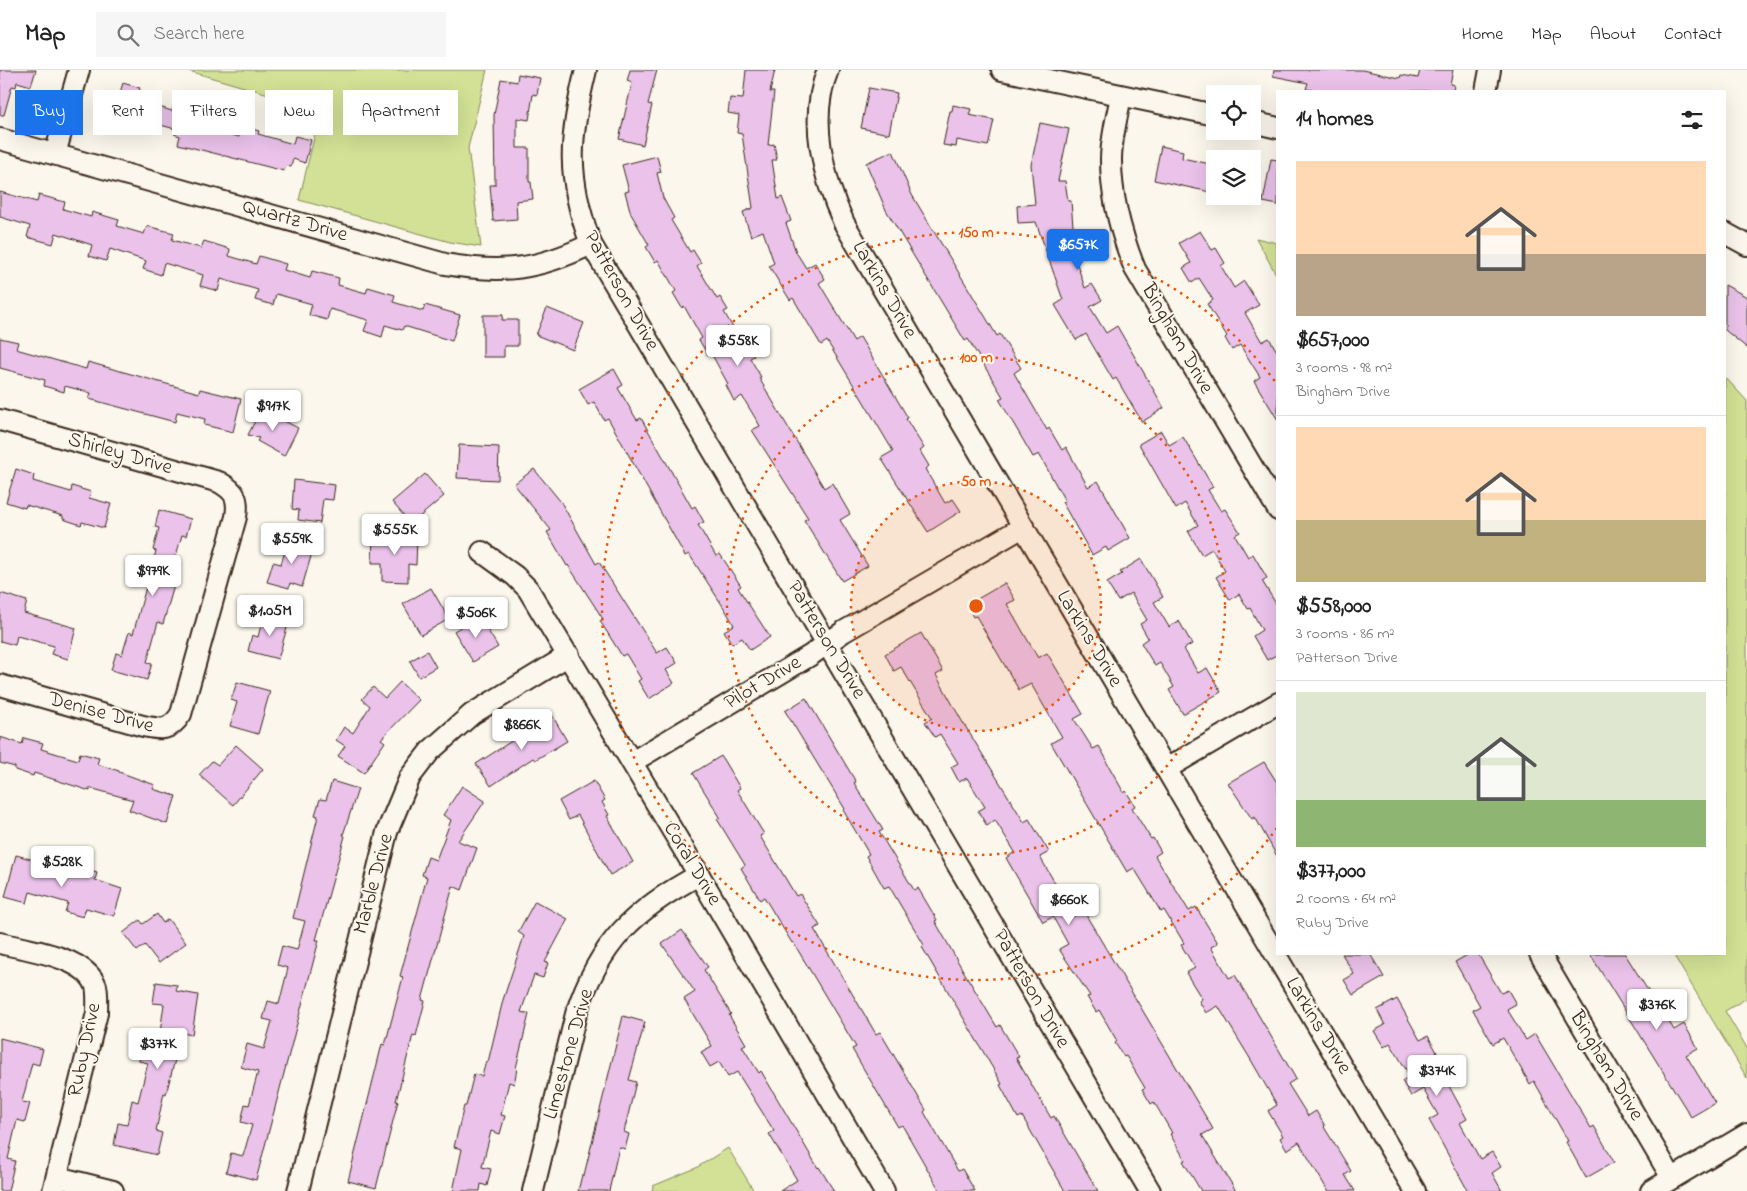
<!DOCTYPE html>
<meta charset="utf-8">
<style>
body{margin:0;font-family:"Indie Flower",sans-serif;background:#f6f6f6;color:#222;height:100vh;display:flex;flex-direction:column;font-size:19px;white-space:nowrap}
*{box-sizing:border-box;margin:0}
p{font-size:16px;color:#767676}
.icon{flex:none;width:28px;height:28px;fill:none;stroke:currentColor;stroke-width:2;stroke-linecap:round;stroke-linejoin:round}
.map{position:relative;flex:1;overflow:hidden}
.side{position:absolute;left:1276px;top:20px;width:450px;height:865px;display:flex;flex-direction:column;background:#fff;border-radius:0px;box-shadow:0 5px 20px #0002}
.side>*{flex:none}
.banner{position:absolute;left:15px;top:20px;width:475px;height:45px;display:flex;gap:10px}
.tools{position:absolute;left:1206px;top:15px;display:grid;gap:10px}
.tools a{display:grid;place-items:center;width:55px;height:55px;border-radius:0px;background:#fff;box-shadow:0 5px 20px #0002;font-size:25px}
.price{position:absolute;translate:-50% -42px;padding:0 11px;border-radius:5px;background:#fff;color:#222;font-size:16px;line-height:32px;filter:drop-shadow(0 1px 2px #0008)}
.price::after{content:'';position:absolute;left:50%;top:30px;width:15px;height:11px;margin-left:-8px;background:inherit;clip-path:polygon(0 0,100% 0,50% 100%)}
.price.selected{background:#1a73e8;color:#fff}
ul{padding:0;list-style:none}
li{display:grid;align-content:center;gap:10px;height:265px;padding:0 20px}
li+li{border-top:1px solid #e0e0e0}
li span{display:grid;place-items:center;height:155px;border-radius:0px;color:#555}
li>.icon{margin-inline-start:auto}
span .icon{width:90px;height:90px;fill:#fffc;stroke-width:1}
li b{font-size:21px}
h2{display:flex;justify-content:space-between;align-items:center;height:60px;padding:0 20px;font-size:21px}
.chip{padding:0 18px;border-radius:0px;background:#fff;box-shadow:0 5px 20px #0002;font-size:18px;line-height:45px}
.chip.selected{background:#1a73e8;color:#fff}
header{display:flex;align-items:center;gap:30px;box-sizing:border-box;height:70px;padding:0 25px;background:#fff;border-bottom:1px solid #e0e0e0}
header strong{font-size:24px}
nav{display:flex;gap:28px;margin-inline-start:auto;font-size:18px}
.search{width:350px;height:45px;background:#f6f6f6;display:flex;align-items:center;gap:12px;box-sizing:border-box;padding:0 18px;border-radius:0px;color:#767676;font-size:19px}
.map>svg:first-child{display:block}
.green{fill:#d2e195;stroke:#86865a}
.building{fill:#eac2ea;stroke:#3b2a1e}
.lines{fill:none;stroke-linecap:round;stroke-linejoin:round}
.street-casing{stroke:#3b2a1e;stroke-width:24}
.street{stroke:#fbf7ec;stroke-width:20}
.ring{fill:none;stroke:#e8590c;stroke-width:2.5;stroke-dasharray:2.5 5}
.labels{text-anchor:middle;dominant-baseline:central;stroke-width:4;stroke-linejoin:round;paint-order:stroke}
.street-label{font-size:21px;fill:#3b2a1e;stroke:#fbf7ec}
.centre{fill:#e8590c;stroke:#fbf7ec;stroke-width:2.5}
.ring-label{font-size:15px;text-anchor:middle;font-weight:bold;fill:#e8590c;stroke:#fbf7ec;stroke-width:4;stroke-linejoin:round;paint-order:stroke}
</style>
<header>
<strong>Map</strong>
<div class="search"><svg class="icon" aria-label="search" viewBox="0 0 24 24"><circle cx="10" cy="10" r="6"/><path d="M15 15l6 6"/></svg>Search here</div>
<nav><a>Home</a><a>Map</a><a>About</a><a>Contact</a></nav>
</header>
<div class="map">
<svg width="1747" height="1121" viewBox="0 0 1747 1121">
<rect width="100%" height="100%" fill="#fbf7ec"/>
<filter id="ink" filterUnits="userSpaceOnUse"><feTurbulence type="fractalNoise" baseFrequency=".02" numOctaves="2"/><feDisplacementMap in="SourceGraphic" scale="10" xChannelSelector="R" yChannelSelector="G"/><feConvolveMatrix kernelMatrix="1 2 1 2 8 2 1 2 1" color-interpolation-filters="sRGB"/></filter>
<g filter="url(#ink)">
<g class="green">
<polygon points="185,0 487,0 468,78 481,177 450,172 299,130 321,39"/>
<polygon points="1256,168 1277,173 1277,206"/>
<polygon points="1725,307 1747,331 1747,928 1725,941 1747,978 1747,1008 1673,884 1725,884"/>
<polygon points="728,1078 754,1121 652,1121 653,1116 696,1098"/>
</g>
<g class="building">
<polygon points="0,0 36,0 31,16 17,12 16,17 12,16 4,45 0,45"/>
<polygon points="630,0 657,0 648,34 652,35 643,75 619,69 632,13 627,11"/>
<polygon points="746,0 775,0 770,22 774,22 768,75 774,74 777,90 772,90 778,129 782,127 791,151 786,153 796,182 806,198 815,193 825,209 819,213 854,271 860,267 908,348 906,349 924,378 920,381 929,396 925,399 945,433 953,429 961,441 928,462 881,388 893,381 862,329 827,271 821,275 793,228 790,230 769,196 774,193 763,161 751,166 743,142 753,138 742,64 737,63 739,45 728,43 730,28 743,29"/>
<polygon points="1274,0 1362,0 1400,8 1401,5 1418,8 1420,0 1453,0 1450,14 1454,15 1453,21 1318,21 1306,19 1308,13 1273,6"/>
<polygon points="518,4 540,8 537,25 533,24 529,50 517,48 517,78 529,78 529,112 531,112 533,129 516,131 517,149 493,151 490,115 495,115 494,45 501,9 517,12"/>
<polygon points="123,13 140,18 136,30 172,41 176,29 204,37 199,55 239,67 242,56 259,61 258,64 293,74 295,66 311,70 305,93 293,89 291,97 286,96 284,101 178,74 180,66 174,64 175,59 150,52 147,61 128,56 127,60 110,55"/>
<polygon points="869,18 897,23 889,64 861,58"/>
<polygon points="953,35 971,39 969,45 994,50 988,76 957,70 956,77 943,75 950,41 952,41"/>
<polygon points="1040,53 1069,59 1058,111 1065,111 1068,131 1071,131 1073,156 1083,185 1075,188 1085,218 1092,214 1102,230 1090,237 1106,263 1117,256 1164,338 1142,352 1116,308 1113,310 1086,264 1076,270 1055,235 1063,230 1036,152 1018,153 1017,136 1035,134 1031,95"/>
<polygon points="1161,76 1183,81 1182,88 1215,95 1215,123 1154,110"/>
<polygon points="893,81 912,125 997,266 1000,264 1021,298 1014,303 1047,360 1049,358 1062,380 1066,377 1088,417 1098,411 1130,468 1108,481 1106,477 1092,485 1062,432 1065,431 1039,384 1033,387 999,329 1003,327 968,269 965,271 886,140 866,93"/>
<polygon points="657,86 661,102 657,103 663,128 674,148 671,150 690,182 693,180 701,193 697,196 717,229 720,227 728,240 724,242 743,275 746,273 754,286 750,288 761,307 759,308 824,418 832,413 850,444 840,450 868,496 842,511 804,450 808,448 752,360 760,356 742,326 734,331 726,315 728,314 711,283 708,285 699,270 702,268 684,236 682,238 673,223 676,221 658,190 655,192 646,177 649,175 631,144 625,122 629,121 622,95"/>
<polygon points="1271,89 1278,90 1278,135 1263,132"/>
<polygon points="0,122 37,132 39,125 65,132 63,139 91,147 92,142 119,150 117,156 144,164 147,156 174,163 172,170 201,178 204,171 230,179 229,186 256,194 259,186 286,194 284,200 310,208 312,201 339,208 338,215 366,223 368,217 395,225 393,232 423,241 425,235 460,245 452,271 404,256 402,260 385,255 382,267 364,261 368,250 330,239 327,250 309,245 312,234 276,224 273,235 255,230 258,220 221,209 218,221 200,216 203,205 164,193 161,205 143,199 146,191 110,179 106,191 89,186 92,175 56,163 53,174 27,167 30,156 0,147"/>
<polygon points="1200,161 1212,180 1216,178 1225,193 1221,196 1234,218 1244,211 1259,235 1245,243 1262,272 1269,268 1278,283 1278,350 1254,311 1260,307 1240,275 1232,280 1225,268 1227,266 1207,234 1213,230 1199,208 1192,213 1183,198 1191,193 1179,173"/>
<polygon points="1725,215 1747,227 1747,278 1725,260"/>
<polygon points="547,238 584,253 573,280 536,265"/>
<polygon points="483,245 503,245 502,250 518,250 518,276 504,276 504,287 483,287"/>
<polygon points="0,268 18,272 16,279 86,299 88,292 199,323 200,319 241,329 233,362 204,355 205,349 177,342 175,352 89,329 91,323 65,316 64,322 44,316 45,310 0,298"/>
<polygon points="614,299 623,315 618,318 637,350 641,348 692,438 695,436 704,452 698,455 716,486 720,484 741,516 738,518 770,567 750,580 742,568 732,574 724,561 734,555 726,541 689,484 685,486 608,348 604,350 594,332 588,335 579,319"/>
<polygon points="261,339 298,358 284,386 257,371 259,368 248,365"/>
<polygon points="1161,361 1169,375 1183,367 1213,417 1208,420 1221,441 1225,439 1240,462 1235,465 1248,487 1253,484 1267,508 1262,511 1278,537 1278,584 1267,590 1253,566 1262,560 1250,538 1248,539 1239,524 1230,530 1216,507 1225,501 1212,479 1202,485 1188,461 1198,455 1185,433 1176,439 1139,374"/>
<polygon points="459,375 499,377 498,410 457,408"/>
<polygon points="16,399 34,405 33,411 71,422 72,416 91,422 89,428 111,434 104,458 82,452 81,455 63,449 63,446 26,435 25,438 6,432"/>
<polygon points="534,399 561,432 596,494 599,492 657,583 667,577 677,593 666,600 674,613 649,629 638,611 641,609 626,584 622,586 600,551 603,549 568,495 567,496 547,462 551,460 514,414"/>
<polygon points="425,404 444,426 411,454 392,432"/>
<polygon points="294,410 335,415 333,430 323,429 320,453 298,450 299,440 292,439"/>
<polygon points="159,440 191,449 186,466 182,465 169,510 175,512 163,554 158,552 147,592 152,593 147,610 111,600 116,583 122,585 129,562 133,564 156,481 153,480 159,458 155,457"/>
<polygon points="373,466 417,467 416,495 408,494 408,512 382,511 382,493 372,493"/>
<polygon points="289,469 314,476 302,517 290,513 289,518 267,512 273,492 281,494"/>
<polygon points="1141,489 1163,527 1154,532 1169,557 1179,551 1192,574 1184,579 1198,603 1207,598 1221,622 1183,644 1169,620 1174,617 1160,593 1155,596 1141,573 1148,568 1140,554 1147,550 1131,523 1118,531 1107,513 1122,504 1120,502"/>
<polygon points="1005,513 1015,530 1007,534 1038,588 1047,583 1062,608 1083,644 1074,649 1093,679 1099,676 1107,690 1106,691 1124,723 1126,721 1135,736 1132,738 1151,769 1153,768 1161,782 1155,786 1189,841 1196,837 1218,873 1211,877 1229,908 1235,905 1296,1009 1288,1014 1308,1046 1316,1041 1325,1056 1324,1057 1351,1101 1345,1105 1355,1121 1328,1121 1299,1072 1287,1080 1280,1068 1283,1066 1268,1041 1277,1035 1251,990 1218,936 1206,943 1199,931 1202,929 1186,903 1195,898 1181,875 1184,873 1164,840 1161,842 1134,798 1127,802 1051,673 1062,667 1031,614 1019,620 976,546 973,547 967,535"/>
<polygon points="431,518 449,549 421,565 403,534"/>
<polygon points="0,523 27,531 24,543 76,558 68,589 51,584 54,576 17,566 15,575 0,571"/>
<polygon points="264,543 289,551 278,589 248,581 252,565 258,567"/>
<polygon points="479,546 498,577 473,592 454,561"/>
<polygon points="921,563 943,601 936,605 962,651 1024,752 1029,749 1049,782 1040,787 1074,846 1083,840 1213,1059 1202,1065 1236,1121 1201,1121 1183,1091 1185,1090 1170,1064 1172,1063 1154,1032 1151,1034 1142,1019 1145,1018 1126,986 1124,987 1115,973 1117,971 1099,940 1096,942 1087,927 1090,926 1059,879 1068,874 1053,847 1043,852 1006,788 1015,782 995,750 987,756 978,741 985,737 967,708 959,712 951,697 958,693 940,664 935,667 925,652 932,648 901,597 894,601 885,584"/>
<polygon points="427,581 436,597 419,607 410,591"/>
<polygon points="237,612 270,621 258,664 230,656 237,632 231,630"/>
<polygon points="400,612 419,630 381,669 385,672 364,703 338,686 345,676 336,670 344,657 353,663 370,636 362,629 373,617 385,628"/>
<polygon points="806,628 856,712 854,713 883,760 879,762 914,820 918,818 937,850 935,851 961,897 997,957 1000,955 1019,987 1016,988 1051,1048 1054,1046 1098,1121 1065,1121 1022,1046 1018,1048 1000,1015 1002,1014 922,877 924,875 889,816 884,818 866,786 869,784 843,740 845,739 785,641"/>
<polygon points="552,645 567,671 535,690 533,688 491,716 476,694"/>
<polygon points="0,667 22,674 24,668 43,673 41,679 78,690 80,683 99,688 97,694 119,701 119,702 155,715 153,719 176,726 167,754 129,740 133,730 90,718 90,721 34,703 33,706 15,700 15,697 0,693"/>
<polygon points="236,675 263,699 233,735 199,705 212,691 218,695"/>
<polygon points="721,686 740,718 737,720 764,764 760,766 796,826 800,824 820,856 814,859 876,964 880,962 899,994 926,1040 924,1042 958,1101 962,1099 975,1121 940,1121 902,1055 898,1057 879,1025 852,979 856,977 793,872 792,873 764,827 760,830 741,798 745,795 717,749 720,747 693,703"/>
<polygon points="1264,692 1278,714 1278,788 1255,747 1252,749 1228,713"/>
<polygon points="332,711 358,719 343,765 345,766 316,870 319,870 256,1110 226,1102 231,1083 243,1086 252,1055 241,1052 245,1034 249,1035 258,1002 241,997 247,974 264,979 272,951 263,949 268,931 279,934 288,898 277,895 282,876 297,880 305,851 293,848 318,746 315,745 320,729 326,730"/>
<polygon points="594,711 605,730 602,732 609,745 607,746 633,792 610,805 578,745 569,750 559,731"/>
<polygon points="462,716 485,731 458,771 477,778 462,820 453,816 422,930 425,931 416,966 413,965 396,1031 398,1031 376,1118 348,1111 382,974 385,975 403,907 400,906 427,807 422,805 428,787 436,790 451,750 443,745"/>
<polygon points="16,785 38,791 37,795 76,805 78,797 97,803 95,810 122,819 114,846 86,838 83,847 65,842 68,833 30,822 27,833 5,827"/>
<polygon points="535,831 568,849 545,892 548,893 543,908 534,905 521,942 529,944 516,998 517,999 514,1014 509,1012 501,1045 505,1046 500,1064 491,1061 482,1097 491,1099 487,1116 481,1114 480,1121 453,1121 462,1079 454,1077 464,1036 466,1036 474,1004 482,1006 486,991 488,992 503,930 524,866 518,862"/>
<polygon points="157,844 163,853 168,849 186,873 159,893 145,875 137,881 123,863 140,850 143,854"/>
<polygon points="682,860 708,897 704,900 731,944 729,945 746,974 742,976 759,1003 761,1001 818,1098 819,1097 834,1121 780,1121 797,1110 769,1064 774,1061 737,1002 728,1007 719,992 710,997 701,982 712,976 684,929 695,922 662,874"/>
<polygon points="1342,884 1370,884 1384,907 1353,925 1344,910 1354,904"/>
<polygon points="1469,884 1478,884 1501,923 1508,920 1516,934 1507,939 1526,970 1535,964 1591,1058 1594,1056 1614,1092 1586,1108 1566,1072 1568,1071 1534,1011 1530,1014 1503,968 1493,974 1473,940 1480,936 1455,892"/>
<polygon points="1590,884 1625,884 1664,946 1665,945 1674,960 1684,954 1698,978 1686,985 1715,1033 1691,1047"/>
<polygon points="156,912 177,915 176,921 198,925 192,965 182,963 166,1024 164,1023 156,1061 162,1063 157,1085 114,1075 118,1053 127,1055 132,1030 138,1032 148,993 139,991 143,973 158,977 164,934 153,933"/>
<polygon points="1397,929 1420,970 1428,966 1449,1004 1444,1007 1467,1049 1460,1053 1480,1089 1492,1082 1501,1097 1492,1103 1502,1121 1468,1121 1429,1050 1438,1045 1423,1019 1411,1026 1402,1011 1410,1006 1390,973 1384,977 1374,961 1385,955 1377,940"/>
<polygon points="623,946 645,952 629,1010 636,1012 624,1062 629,1064 625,1079 619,1077 609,1121 578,1121 582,1105 584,1105"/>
<polygon points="0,968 43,979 39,995 32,993 22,1032 30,1033 25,1052 17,1050 8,1089 15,1091 8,1121 0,1121"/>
</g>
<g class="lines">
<defs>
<g id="street">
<path d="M586 0C569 68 566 107 591 174L1150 1121"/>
<path d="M828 0C808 48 823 108 844 153L1415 1121"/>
<polyline points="1002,0 1215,45"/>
<polyline points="1486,21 1490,0"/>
<path d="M1121 26C1117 47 1111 69 1111 90 1111 129 1121 164 1135 199L1278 440"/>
<polyline points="1252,52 1278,58"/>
<path d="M0 69 445 194C502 204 538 200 591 174"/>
<polyline points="55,84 79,0"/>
<polyline points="1725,163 1747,175"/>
<path d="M0 350 219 412C235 421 239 428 236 447L181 644C170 661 162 660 143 656L0 615"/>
<polyline points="482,482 515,506 528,519 699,805 884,1121"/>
<polyline points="632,692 811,585 843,562 1023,457"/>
<polyline points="1166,699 1278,633"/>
<path d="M0 873C27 880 85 886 96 916 98 925 97 934 97 943L53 1121"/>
<polyline points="1540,884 1672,1108"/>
<polyline points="57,1107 113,1121"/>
<polyline points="298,1121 387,762 410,707 430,681 472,644 569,585"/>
<path d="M533 1121 576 944C599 873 635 839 699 805"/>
<polyline points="1651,1121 1747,1064"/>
</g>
</defs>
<use href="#street" class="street-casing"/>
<use href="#street" class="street"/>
</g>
</g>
<circle cx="976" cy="536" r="125" fill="#e8590c" fill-opacity=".12"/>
<g class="ring">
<circle cx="976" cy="536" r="125"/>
<circle cx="976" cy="536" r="249"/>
<path d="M1277 758A374 374 0 1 1 1277 314"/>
</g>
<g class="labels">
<g class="street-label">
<text transform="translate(295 151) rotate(16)">Quartz Drive</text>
<text transform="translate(884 220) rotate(60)">Larkins Drive</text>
<text transform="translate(621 221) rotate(61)">Patterson Drive</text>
<text transform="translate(1177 269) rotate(60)">Bingham Drive</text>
<text transform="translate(120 384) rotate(16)">Shirley Drive</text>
<text transform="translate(1089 569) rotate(59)">Larkins Drive</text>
<text transform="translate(826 570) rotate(59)">Patterson Drive</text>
<text transform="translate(763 613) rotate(-31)">Pilot Drive</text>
<text transform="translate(101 643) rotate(15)">Denise Drive</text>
<text transform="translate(692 794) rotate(59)">Coral Drive</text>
<text transform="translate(374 814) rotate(-75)">Marble Drive</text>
<text transform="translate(1031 919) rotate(60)">Patterson Drive</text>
<text transform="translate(1318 956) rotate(59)">Larkins Drive</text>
<text transform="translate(85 980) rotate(-78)">Ruby Drive</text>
<text transform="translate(569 984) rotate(-74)">Limestone Drive</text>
<text transform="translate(1606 996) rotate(59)">Bingham Drive</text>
</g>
</g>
<circle cx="976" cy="536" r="8" class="centre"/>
<g class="ring-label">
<text x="976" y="167">150 m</text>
<text x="976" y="292">100 m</text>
<text x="976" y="416">50 m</text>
</g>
</svg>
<div class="tools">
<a><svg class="icon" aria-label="locate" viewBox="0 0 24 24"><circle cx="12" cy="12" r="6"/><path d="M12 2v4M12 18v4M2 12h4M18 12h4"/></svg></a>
<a><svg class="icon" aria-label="layers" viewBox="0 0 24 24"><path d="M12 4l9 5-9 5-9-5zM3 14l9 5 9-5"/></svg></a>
</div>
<b class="price selected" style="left:1078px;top:201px">$657K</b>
<b class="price" style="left:738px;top:297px">$558K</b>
<b class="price" style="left:273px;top:362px">$917K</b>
<b class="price" style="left:395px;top:486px">$555K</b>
<b class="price" style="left:292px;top:495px">$559K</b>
<b class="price" style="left:153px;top:527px">$979K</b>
<b class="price" style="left:270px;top:567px">$1.05M</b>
<b class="price" style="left:476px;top:569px">$506K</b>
<b class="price" style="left:522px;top:681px">$866K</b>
<b class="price" style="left:62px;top:818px">$528K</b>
<b class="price" style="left:1069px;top:856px">$660K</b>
<b class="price" style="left:1657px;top:961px">$376K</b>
<b class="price" style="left:158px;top:1000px">$377K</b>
<b class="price" style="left:1437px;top:1027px">$374K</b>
<div class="banner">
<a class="chip selected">Buy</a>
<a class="chip">Rent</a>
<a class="chip">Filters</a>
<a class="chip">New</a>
<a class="chip">Apartment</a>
</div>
<section class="side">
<h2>14 homes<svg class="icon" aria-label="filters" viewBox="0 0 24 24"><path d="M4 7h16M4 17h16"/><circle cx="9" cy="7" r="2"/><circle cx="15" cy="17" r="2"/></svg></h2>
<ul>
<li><span style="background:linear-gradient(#ffd9b3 60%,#b9a48a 0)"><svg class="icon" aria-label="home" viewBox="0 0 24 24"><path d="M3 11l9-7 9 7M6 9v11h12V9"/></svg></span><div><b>$657,000</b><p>3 rooms · 98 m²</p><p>Bingham Drive</p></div></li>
<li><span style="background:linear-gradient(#ffd9b3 60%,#c2b280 0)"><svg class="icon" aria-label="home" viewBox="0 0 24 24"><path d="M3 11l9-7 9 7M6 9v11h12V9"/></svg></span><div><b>$558,000</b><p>3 rooms · 86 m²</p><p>Patterson Drive</p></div></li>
<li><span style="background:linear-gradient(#dfe7d0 70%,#8fb573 0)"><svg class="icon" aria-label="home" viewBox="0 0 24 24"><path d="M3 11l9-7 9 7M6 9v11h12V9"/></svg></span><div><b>$377,000</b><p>2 rooms · 64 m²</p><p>Ruby Drive</p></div></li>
</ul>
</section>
</div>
